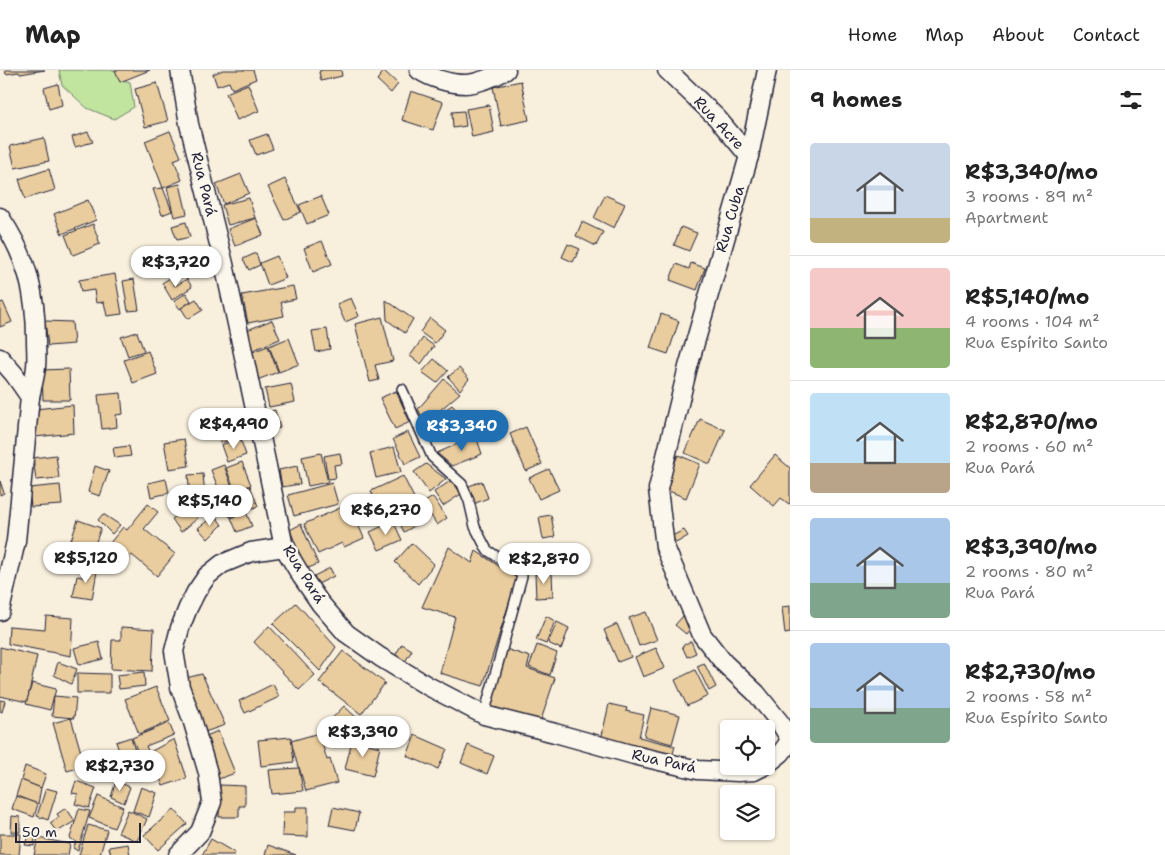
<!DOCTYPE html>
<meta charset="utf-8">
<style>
body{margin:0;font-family:"Shantell Sans",sans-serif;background:#f6f6f6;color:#222;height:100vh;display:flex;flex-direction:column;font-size:19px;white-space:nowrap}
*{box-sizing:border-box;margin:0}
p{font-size:16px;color:#767676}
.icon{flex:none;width:28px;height:28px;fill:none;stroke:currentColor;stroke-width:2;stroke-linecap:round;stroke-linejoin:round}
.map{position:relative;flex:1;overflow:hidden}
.sheet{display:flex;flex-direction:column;background:#fff;width:375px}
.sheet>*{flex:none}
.controls{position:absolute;left:720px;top:650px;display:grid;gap:10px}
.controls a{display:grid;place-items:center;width:55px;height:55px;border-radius:5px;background:#fff;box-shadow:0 1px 4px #0004;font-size:25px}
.scale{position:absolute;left:15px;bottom:12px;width:126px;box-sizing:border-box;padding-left:5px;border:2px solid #22223b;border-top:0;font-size:14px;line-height:18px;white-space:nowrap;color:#22223b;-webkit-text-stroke:4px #fbf7ec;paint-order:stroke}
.price{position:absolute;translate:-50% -42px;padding:0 11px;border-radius:18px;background:#fff;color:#222;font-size:16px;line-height:32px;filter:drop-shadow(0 1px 2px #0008)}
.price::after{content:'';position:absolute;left:50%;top:30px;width:15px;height:11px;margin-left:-8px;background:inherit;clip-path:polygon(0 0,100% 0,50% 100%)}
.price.current{background:#1f6fb2;color:#fff}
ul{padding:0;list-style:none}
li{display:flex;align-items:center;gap:15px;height:125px;padding:0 20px}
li+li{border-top:1px solid #e0e0e0}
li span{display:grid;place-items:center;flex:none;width:140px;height:100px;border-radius:5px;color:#555}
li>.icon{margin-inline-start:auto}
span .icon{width:60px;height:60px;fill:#fffc;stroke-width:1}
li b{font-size:21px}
h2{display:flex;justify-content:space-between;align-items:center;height:60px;padding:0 20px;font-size:21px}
header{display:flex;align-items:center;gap:30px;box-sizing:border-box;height:70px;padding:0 25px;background:#fff;border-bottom:1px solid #e0e0e0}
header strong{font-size:24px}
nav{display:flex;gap:28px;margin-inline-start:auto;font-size:18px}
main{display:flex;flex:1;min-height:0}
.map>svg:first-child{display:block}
.green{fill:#c1e49e;stroke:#72836c}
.building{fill:#eacd9e;stroke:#22223b}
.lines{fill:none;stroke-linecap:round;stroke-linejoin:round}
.service-casing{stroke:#22223b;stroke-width:12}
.minor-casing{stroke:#22223b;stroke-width:21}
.service{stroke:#fbf7ec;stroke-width:9}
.minor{stroke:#fbf7ec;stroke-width:18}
.labels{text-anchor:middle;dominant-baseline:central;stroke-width:5;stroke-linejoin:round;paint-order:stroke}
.street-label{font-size:15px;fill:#22223b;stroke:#fbf7ec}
</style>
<header>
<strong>Map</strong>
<nav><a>Home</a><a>Map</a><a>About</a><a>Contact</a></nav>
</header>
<main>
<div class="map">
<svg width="790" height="785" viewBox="0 0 790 785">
<rect width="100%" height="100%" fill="#f8efdc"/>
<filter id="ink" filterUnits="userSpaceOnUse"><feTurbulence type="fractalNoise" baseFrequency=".02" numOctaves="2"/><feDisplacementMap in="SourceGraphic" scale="10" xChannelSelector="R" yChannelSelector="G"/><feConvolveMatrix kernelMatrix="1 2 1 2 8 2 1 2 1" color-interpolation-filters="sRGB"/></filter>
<g filter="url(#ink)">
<polygon class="green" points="59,0 115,0 120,9 130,12 134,37 114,49 87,38 62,15"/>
<g class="building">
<polygon points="5,0 45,0 20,4 19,2 6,4"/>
<polygon points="115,0 150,0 120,12"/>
<polygon points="223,0 253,0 256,9 232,19 229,12 217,16 213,4"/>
<polygon points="320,0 341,0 342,6 321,11 319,2 320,2"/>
<polygon points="384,1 398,14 391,23 377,10"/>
<polygon points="521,11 529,50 501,56 493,17"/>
<polygon points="157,13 168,51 145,57 135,19"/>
<polygon points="58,14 62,35 49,39 44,18"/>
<polygon points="248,14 259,41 237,50 226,23"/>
<polygon points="411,21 443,32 433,60 402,50"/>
<polygon points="489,35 494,62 472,67 466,39"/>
<polygon points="464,41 466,56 453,58 452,42"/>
<polygon points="170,61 181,87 174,90 182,110 163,118 145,71"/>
<polygon points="88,62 93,72 75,77 72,67"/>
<polygon points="267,64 273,79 256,85 250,70"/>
<polygon points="44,68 49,91 15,98 10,76"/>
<polygon points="49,99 55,120 25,129 19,109"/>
<polygon points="241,104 249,123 224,134 216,114"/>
<polygon points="285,109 301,142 284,150 268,117"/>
<polygon points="180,114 187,144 174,147 167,117"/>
<polygon points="163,118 172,141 162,145 153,119"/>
<polygon points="605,125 625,134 614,158 594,148"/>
<polygon points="321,126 329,145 307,154 299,135"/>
<polygon points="249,128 255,148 228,155 222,135"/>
<polygon points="88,130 96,150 62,164 54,144"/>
<polygon points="256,148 263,165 235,176 228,159"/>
<polygon points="186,152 190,167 177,170 172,156"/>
<polygon points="582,152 603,162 596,176 576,166"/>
<polygon points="93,154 100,174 73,185 65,165"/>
<polygon points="681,157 697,163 689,181 674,175"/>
<polygon points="322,171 332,194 313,202 304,178"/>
<polygon points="568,174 580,179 573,192 562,187"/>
<polygon points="256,183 260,195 249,200 243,189"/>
<polygon points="277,186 286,208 268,215 260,193"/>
<polygon points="691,193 705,198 697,220 670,210 676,194 689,199"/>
<polygon points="115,204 122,244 107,246 104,232 96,233 94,220 81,222 79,210"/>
<polygon points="170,208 175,216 187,209 192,217 172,230 162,213"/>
<polygon points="134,209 139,240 128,241 123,211"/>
<polygon points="293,216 296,229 281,232 284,246 248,253 242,225"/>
<polygon points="186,223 191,231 180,239 174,231"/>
<polygon points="351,228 359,246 345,252 337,234"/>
<polygon points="196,229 203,240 188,249 181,238"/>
<polygon points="386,230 413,249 405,263 387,250"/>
<polygon points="3,232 12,252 0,257 0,233"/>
<polygon points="661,244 679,251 668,284 650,278"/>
<polygon points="382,247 393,291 375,295 379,310 370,312 355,254"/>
<polygon points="430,248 445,260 435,273 420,262"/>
<polygon points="272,250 280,269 253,280 245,261"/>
<polygon points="45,251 72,252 74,274 48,276"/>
<polygon points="327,259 330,279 316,282 312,261"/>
<polygon points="137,262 144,281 128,286 121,267"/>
<polygon points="289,268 299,294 279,302 269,276"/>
<polygon points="423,268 434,276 421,294 410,286"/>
<polygon points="268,276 278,302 257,310 247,284"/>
<polygon points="148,281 157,304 133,313 124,290"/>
<polygon points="434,289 448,301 437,313 422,302"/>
<polygon points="459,298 469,309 460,320 448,307"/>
<polygon points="69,299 70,330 43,330 42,300"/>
<polygon points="444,309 460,323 425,353 418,339"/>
<polygon points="291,314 295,332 269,337 265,319"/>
<polygon points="396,321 410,352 395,359 380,328"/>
<polygon points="121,323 123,344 116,345 117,357 102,359 98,325"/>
<polygon points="73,335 74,363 35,367 35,339"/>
<polygon points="452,335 464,349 451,362 439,344"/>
<polygon points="275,340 280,358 264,362 260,344"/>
<polygon points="241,343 247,365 220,373 213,351"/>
<polygon points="436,345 450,364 439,372 424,355"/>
<polygon points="700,349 725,360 710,394 685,383"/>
<polygon points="526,357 542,394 526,401 510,364"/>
<polygon points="408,362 420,387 405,394 393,369"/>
<polygon points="476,366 482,384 452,396 437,383"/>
<polygon points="240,368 246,385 227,392 221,375"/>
<polygon points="184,369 189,396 169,399 164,372"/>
<polygon points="129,376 131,386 115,388 113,378"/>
<polygon points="394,377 401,402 376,408 370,383"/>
<polygon points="321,383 328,412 308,416 302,387"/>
<polygon points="340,383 342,394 334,395 336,408 328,409 324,386"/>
<polygon points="56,385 59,408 36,410 33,388"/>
<polygon points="678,385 700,394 686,428 664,419"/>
<polygon points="775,385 790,398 790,433 789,434 781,428 774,436 750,415"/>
<polygon points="242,392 251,415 235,421 226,398"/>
<polygon points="426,394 446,409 429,423 414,402"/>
<polygon points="224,395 233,420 221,425 211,400"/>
<polygon points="95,396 109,401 100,426 88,422"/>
<polygon points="297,396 300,414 282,417 279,400"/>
<polygon points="549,399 559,420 539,429 529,408"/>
<polygon points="203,404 205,426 190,427 188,405"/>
<polygon points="403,406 416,432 383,447 371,421"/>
<polygon points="166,409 169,423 151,427 148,413"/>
<polygon points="452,410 461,424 443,436 434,422"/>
<polygon points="0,411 4,423 0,425"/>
<polygon points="482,411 488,428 471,435 464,418"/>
<polygon points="332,413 338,434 294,446 288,425"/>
<polygon points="60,415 62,435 31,437 29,418"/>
<polygon points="250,416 258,436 230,447 222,427"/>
<polygon points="433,427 447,448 437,455 423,433"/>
<polygon points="148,434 158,442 144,459 175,484 157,506 132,485 120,499 101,484 123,457 127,460"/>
<polygon points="349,434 364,468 344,477 342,473 318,484 304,454"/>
<polygon points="189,436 198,448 181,462 172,449"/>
<polygon points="408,440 416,455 404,462 396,446"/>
<polygon points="246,442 252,456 237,462 231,448"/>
<polygon points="103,444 120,455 112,464 98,450"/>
<polygon points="215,445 222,455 208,469 198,458"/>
<polygon points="551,445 555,467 543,469 539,447"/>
<polygon points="78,450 101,458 94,477 71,470"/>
<polygon points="393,451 402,470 379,480 370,462"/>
<polygon points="301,454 318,494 306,499 290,460"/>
<polygon points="684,460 688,466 676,473 672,466"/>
<polygon points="412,473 434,494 418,514 395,492"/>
<polygon points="449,477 472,493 476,481 517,508 483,616 440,603 455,547 422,537"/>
<polygon points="90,495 98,496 92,529 73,526 77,506 88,508"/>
<polygon points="330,498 334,506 318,514 314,506"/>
<polygon points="552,503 553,527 536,528 535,504"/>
<polygon points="296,533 336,577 320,601 273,554"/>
<polygon points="790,536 790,563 785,564 782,537"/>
<polygon points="646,542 657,570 639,576 629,548"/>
<polygon points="46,546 73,548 71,586 8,574 9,556 45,559"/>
<polygon points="546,546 555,551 546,574 536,570"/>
<polygon points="683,546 693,555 686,564 675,555"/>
<polygon points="557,552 569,558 561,579 548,573"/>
<polygon points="617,554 631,587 618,592 604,560"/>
<polygon points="269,556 315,605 299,620 254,572"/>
<polygon points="121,557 154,559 152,601 111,599 112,570 121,570"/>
<polygon points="691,571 696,583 687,587 682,576"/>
<polygon points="99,572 103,589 79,595 74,578"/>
<polygon points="402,574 412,580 402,597 392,591"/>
<polygon points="537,575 557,583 550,605 529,597"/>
<polygon points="0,577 37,586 27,632 0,626"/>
<polygon points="656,578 665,598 643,607 635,587"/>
<polygon points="506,579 530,587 527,598 555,608 540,653 488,635"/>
<polygon points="343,581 385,613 361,644 319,612"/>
<polygon points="58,592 77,599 71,614 54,605"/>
<polygon points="704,593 716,617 709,621 697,596"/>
<polygon points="695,600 708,626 687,636 675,610"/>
<polygon points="144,602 145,616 119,619 117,605"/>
<polygon points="77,603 110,604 110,623 77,623"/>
<polygon points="202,604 225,655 199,664 182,609"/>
<polygon points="32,613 56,619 50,640 26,634"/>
<polygon points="273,614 279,627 245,643 239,631"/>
<polygon points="156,617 170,651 139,664 125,629"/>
<polygon points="54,626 76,628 74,648 52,646"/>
<polygon points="0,630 5,631 2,642 0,641"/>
<polygon points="609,634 627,638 626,641 644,645 639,667 675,676 671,691 600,674"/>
<polygon points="344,636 359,650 337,673 322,659"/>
<polygon points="651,638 680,645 672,674 644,666"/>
<polygon points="71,648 85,696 67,701 53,653"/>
<polygon points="169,653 174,665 146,676 148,681 139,685 132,668"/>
<polygon points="218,661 235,703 216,710 199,669"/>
<polygon points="319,663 327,690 330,689 337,713 306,721 299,697 298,697 291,671"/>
<polygon points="415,665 447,679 438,699 407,686"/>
<polygon points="131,667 136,684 122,689 116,672"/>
<polygon points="291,667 294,692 261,696 258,670"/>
<polygon points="174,669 187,708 163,716 150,682"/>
<polygon points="352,670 380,677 373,706 345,699"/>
<polygon points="468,675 494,686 487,704 461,693"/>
<polygon points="128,689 140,689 131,710 120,707"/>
<polygon points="25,696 46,704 41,718 21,710"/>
<polygon points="299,698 303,721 272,724 269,700"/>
<polygon points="21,710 41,718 38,734 16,726"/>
<polygon points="76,711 96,718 89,738 75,734 78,724 72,723"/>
<polygon points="116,711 130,717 124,733 111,727"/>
<polygon points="220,715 245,716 245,736 239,736 239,747 219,747"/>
<polygon points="141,717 157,723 149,747 133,741"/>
<polygon points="46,718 57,721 48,750 37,746"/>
<polygon points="16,726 38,734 34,747 12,739"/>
<polygon points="98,726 123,737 114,758 89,748"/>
<polygon points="296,737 308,737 308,767 282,766 283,742 296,742"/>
<polygon points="333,737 359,743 355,760 329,755"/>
<polygon points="66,738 75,751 57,762 50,753 59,747 57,744"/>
<polygon points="79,739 90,741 78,781 73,778 76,772 70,768"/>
<polygon points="174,739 187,754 158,780 144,765"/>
<polygon points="128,740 147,749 137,771 118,763"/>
<polygon points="12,746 20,747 20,762 11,762"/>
<polygon points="88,755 107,760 100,785 79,785"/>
<polygon points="30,760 36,762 34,776 25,775"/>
<polygon points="0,764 21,764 19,785 0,785"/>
<polygon points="38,768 70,774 68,785 34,785"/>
<polygon points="211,769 235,783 234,785 202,785"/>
<polygon points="128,774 130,785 111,785 109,777"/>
<polygon points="268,775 296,785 265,785"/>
</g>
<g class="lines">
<defs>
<polyline id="service" points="402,319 432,387 462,414 469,431 475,457 487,480 516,499 522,506 484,645"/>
<g id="minor">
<polyline points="180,0 189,54 224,194 239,263 284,477 302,507 320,533 346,563 380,587 426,615 484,645 555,663 634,685 698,700 738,702 754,701 764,696"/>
<path d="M419 0C431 8 450 14 465 14 477 14 496 6 506 0"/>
<polyline points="667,0 717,48 749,86"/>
<polyline points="767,0 749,86 688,297 658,419 665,477 702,565 724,593 756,623 781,654 790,669"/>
<path d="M0 147C27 187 36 222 36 270 36 279 37 288 36 297 35 307 32 317 30 327"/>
<polyline points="0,288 14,304 30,327 16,471 0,541"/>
<polyline points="766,695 781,683 790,671"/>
<polyline points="178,785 200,762 212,732 208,703 192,649 180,617 174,581 180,558 188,538 196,522 207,506 222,494 251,482 284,477"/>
</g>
</defs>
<use href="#service" class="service-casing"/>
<use href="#minor" class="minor-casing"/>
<use href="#service" class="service"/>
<use href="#minor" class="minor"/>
</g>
</g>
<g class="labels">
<g class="street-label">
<text transform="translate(719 53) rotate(47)">Rua Acre</text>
<text transform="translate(204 114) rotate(76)">Rua Pará</text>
<text transform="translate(730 149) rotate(-74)">Rua Cuba</text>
<text transform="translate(304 504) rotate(58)">Rua Pará</text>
<text transform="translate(664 691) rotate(12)">Rua Pará</text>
</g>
</g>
</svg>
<div class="controls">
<a><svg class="icon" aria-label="locate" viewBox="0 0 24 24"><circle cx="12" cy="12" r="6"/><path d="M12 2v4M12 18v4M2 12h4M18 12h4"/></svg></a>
<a><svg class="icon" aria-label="layers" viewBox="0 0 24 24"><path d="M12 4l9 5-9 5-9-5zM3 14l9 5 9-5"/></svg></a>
</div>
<div class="scale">50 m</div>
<b class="price" style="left:176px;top:218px">R$3,720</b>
<b class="price" style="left:234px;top:380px">R$4,490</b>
<b class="price current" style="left:462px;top:382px">R$3,340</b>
<b class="price" style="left:210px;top:457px">R$5,140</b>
<b class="price" style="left:386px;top:466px">R$6,270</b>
<b class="price" style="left:86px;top:514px">R$5,120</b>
<b class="price" style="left:544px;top:515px">R$2,870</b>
<b class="price" style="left:363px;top:688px">R$3,390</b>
<b class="price" style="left:120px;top:722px">R$2,730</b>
</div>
<section class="sheet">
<h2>9 homes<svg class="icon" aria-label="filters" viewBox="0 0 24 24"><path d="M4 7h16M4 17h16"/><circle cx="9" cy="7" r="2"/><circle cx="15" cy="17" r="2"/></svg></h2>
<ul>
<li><span style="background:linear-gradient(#c9d6e8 75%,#c2b280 0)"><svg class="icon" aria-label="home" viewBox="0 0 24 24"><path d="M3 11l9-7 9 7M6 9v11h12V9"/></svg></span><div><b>R$3,340/mo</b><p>3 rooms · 89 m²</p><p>Apartment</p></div></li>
<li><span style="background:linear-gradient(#f6c9c9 60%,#8fb573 0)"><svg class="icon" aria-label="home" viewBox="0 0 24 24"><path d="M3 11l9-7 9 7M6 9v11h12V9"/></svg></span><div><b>R$5,140/mo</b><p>4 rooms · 104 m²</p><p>Rua Espírito Santo</p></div></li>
<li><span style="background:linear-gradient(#bfe0f5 70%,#b9a48a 0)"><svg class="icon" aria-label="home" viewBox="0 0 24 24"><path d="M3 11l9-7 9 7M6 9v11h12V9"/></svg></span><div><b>R$2,870/mo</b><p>2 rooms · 60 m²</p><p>Rua Pará</p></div></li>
<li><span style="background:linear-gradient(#a9c7e8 65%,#7fa58c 0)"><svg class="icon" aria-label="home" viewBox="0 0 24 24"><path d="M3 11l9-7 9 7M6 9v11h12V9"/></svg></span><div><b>R$3,390/mo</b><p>2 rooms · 80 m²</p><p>Rua Pará</p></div></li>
<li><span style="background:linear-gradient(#a9c7e8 65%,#7fa58c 0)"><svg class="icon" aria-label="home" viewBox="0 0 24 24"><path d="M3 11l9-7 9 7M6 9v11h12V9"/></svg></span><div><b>R$2,730/mo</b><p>2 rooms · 58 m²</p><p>Rua Espírito Santo</p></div></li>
</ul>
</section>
</main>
